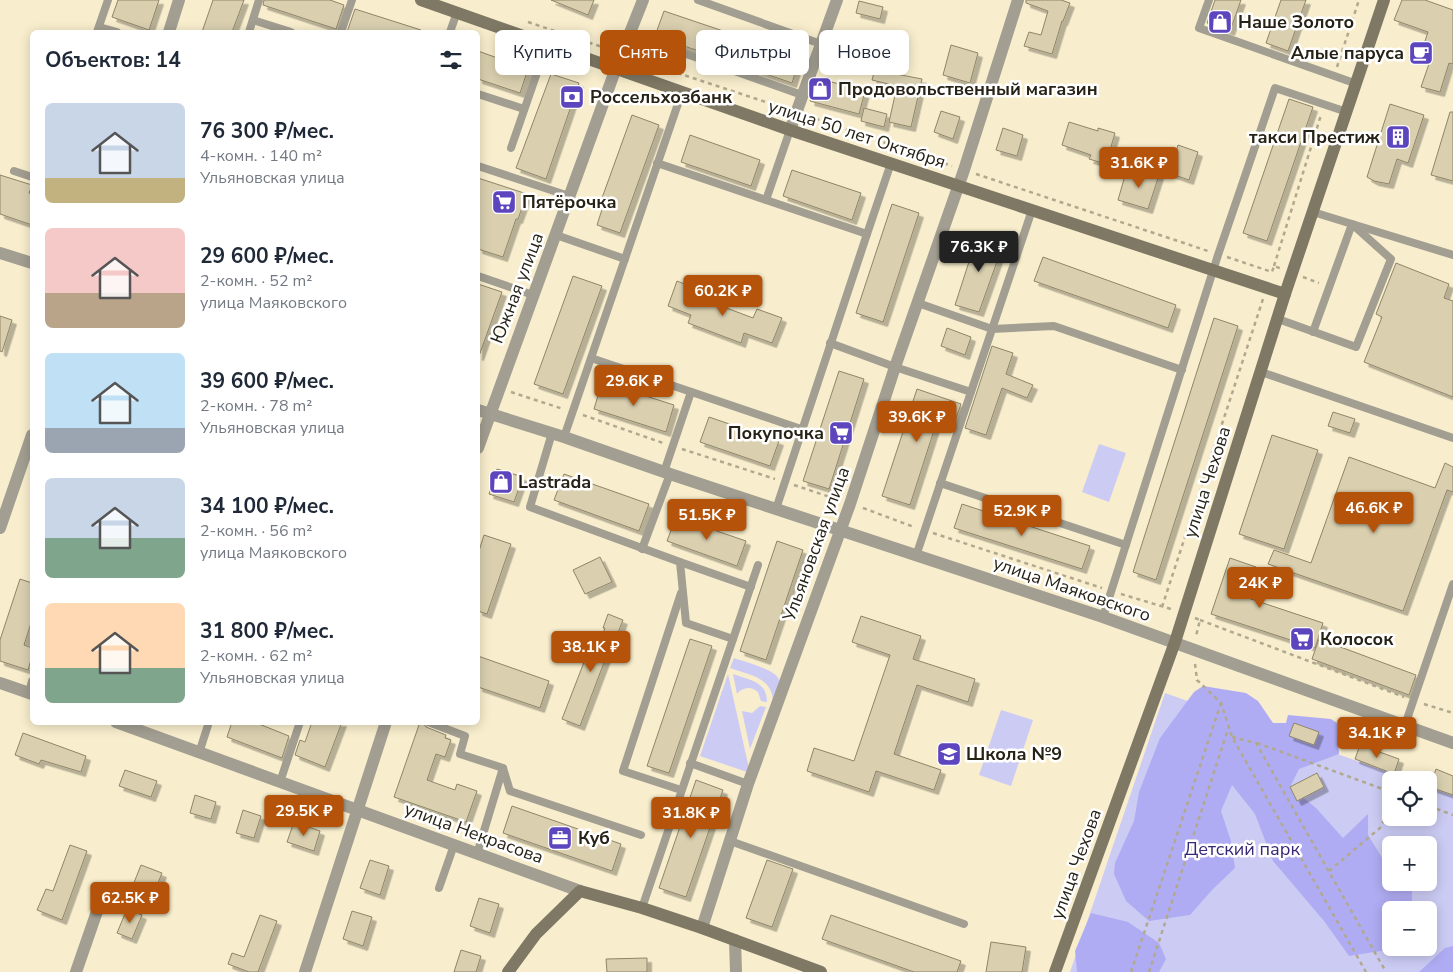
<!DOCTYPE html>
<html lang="ru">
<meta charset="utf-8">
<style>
body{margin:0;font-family:"Nunito Sans",sans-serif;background:#f2f2f3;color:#1f2937;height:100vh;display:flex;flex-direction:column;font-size:19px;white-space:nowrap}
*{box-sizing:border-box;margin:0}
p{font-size:16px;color:#747a83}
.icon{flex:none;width:28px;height:28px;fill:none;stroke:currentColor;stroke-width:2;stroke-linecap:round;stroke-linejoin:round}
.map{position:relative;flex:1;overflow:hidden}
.drawer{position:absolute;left:30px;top:30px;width:450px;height:695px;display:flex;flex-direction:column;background:#fff;border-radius:8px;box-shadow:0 2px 12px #0003}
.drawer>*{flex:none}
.guide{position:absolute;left:495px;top:30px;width:475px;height:45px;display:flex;gap:10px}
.fabs{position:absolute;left:1382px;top:771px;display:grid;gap:10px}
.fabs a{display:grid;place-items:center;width:55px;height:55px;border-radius:8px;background:#fff;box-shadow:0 2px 12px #0003;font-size:25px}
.price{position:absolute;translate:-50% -42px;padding:0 11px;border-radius:5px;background:#b45309;color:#fff;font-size:16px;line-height:32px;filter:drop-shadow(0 1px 2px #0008)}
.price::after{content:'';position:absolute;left:50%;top:30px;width:15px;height:11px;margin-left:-8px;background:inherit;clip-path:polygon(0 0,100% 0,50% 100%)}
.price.on{background:#222;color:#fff}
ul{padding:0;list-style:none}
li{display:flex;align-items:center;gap:15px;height:125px;padding:0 15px}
li span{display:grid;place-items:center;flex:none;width:140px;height:100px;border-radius:8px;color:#555}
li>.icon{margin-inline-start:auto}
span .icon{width:60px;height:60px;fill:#fffc;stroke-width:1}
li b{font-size:21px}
h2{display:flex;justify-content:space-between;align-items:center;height:60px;padding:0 15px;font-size:21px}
.chip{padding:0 18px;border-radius:8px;background:#fff;box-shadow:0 2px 12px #0003;font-size:18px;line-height:45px}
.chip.on{background:#b45309;color:#fff}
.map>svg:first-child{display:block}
.green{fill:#cccbf4;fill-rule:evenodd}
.forest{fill:#b0acf3}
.building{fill:#dad0b0;stroke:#8f8567;filter:url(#shadow)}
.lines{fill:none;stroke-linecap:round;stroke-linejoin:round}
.path{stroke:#b1a98f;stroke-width:2.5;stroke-dasharray:4 4;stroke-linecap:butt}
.lane{stroke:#a29e91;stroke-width:8}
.street{stroke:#a29e91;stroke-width:12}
.secondary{stroke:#7e7864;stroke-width:12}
.labels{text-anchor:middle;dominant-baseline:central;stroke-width:5;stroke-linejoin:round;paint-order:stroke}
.poi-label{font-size:18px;font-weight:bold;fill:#262216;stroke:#fff;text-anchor:start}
.street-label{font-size:18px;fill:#262216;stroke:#fff}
.park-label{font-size:18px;fill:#372777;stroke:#fff}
</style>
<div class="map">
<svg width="1453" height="972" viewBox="0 0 1453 972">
<defs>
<filter id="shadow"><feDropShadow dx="4.5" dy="4.5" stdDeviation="0" flood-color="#0004"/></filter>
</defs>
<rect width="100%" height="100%" fill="#f8eecd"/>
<g class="green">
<polygon points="1099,444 1126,453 1109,502 1082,492"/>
<path d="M734 658C743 661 780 671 779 681 779 687 775 695 773 701 772 677 749 675 730 668Z"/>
<polygon points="728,674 750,773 700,756"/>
<path d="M733 674C749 680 767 681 767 702L761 701 758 692C751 686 743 687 737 694Z"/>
<path d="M1165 693 1411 780H1391V818H1429V786L1453 795V972H1070ZM1391 845H1429V882H1391ZM1391 910H1429V948H1391Z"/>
<polygon points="760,706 766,707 750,749 742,711 752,713"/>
<polygon points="1001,710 1033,720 1011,786 979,775"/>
</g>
<g class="forest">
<polygon points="1203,686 1246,693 1258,701 1273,723 1286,723 1288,715 1331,719 1337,723 1339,754 1299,769 1290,787 1316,808 1343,838 1368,814 1368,835 1384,861 1391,852 1391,882 1412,883 1412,910 1391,910 1391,948 1394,948 1393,949 1349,956 1324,921 1273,861 1255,814 1232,785 1221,811 1231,841 1235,868 1213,889 1190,915 1149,921 1126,901 1114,874 1115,863 1134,821 1139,792 1160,738 1194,692"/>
<polygon points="1091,913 1128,922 1159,943 1166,959 1159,972 1077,972 1075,951"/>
<polygon points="1453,946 1453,972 1419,972 1445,948"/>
</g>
<g class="building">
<polygon points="118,0 159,0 149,30 112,17"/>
<polygon points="213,0 244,0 232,32 202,32"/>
<polygon points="264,0 330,0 344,5 336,29 263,5"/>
<polygon points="551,0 594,0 588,15"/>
<polygon points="1026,0 1061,0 1070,3 1063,21 1062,21 1052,54 1024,46 1029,32 1041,35 1048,11 1026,3"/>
<polygon points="1215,0 1241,0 1230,31 1207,23"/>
<polygon points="1281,0 1306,0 1288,51 1266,43"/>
<polygon points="1402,0 1425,0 1453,10 1453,64 1449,63 1440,92 1421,87 1431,58 1421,53 1428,32 1394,20"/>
<polygon points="859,1 883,7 880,19 856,13"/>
<polygon points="355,9 421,30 421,32 347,32"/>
<polygon points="664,11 800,57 792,83 655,36"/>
<polygon points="848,37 868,41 864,61 843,56"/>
<polygon points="951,45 978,53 970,83 943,75"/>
<polygon points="478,51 528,69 520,93 478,79"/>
<polygon points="876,65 892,69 891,73 922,79 911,127 889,122 897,86 872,80"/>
<polygon points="551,74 579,83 546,179 516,168"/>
<polygon points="828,81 865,91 859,114 810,101 816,83 827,86"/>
<polygon points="1289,99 1313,107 1267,241 1243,233"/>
<polygon points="1390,104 1424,115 1408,163 1397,159 1389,184 1374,181 1367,177"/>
<polygon points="864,108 887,114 884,127 861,121"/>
<polygon points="941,111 960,117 953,139 934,132"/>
<polygon points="1450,112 1453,112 1453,181 1431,175"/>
<polygon points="632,115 659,125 620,233 597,225 605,200 602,198"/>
<polygon points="1069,122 1098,131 1098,128 1115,133 1106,164 1089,159 1091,155 1062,145"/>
<polygon points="1003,128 1023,135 1017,156 996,150"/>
<polygon points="690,135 760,160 751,186 681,162"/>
<polygon points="1178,145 1198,152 1189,180 1169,173"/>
<polygon points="792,170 861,193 852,220 783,196"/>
<polygon points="1143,170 1159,175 1148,209 1118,200 1126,172 1141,176"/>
<polygon points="0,175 32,185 29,193 32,194 32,225 0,214"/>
<polygon points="478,178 527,194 518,219 516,219 503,257 478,249"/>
<polygon points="892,204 919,213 883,322 856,313"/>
<polygon points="978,234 1004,242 979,312 955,305"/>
<polygon points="1043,257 1176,305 1168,328 1034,281"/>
<polygon points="1396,263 1449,284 1444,298 1453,301 1453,397 1364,362 1382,317 1376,314"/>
<polygon points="573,276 602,286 563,394 534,384"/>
<polygon points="677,281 702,291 700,298 753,318 757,309 782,318 772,343 744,333 741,343 688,323 691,315 668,306"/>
<polygon points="478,284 502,292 479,356 478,356"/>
<polygon points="0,316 12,320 2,352 0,351"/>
<polygon points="1214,318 1238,326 1156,580 1133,572"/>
<polygon points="947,328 971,337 965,355 941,346"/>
<polygon points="992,346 1013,353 1006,374 1033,385 1027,398 1002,388 986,435 965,428"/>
<polygon points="839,371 864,379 829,489 803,481"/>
<polygon points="602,382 674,405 666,432 594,409"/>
<polygon points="917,389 961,404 954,424 946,421 945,426 936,424 910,505 882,496"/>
<polygon points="1333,412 1355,419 1350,433 1328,426"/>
<polygon points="709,417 779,441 770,466 700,442"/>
<polygon points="1272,435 1318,450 1284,549 1239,534"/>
<polygon points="1349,457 1435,488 1445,463 1453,467 1453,492 1447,490 1403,611 1268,564 1274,550 1311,563"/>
<polygon points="497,469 523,477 514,502 489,494"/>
<polygon points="564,474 649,504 639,531 554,500"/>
<polygon points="962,504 1090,546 1082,569 954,528"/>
<polygon points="676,517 746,541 737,566 667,541"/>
<polygon points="484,535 511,544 487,614 478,611 478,554"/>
<polygon points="777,541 803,550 766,660 740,651"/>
<polygon points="600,557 612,582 585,594 573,570"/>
<polygon points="1230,558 1256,567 1245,597 1323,623 1315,648 1211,614"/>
<polygon points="20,579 32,583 32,620 24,645 32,648 32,656 28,670 0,661 0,640"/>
<polygon points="608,614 623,620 610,653 608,652 580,726 562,719 586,657 592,660 605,628 603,628"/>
<polygon points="861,616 921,636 913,659 975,679 968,702 917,685 894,754 941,770 934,790 876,771 869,792 807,771 814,748 854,761 890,655 852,642"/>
<polygon points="690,639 712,646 669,773 647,766"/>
<polygon points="1319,639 1416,675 1409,695 1312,659"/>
<polygon points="478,656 549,681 540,708 478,687"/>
<polygon points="232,722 254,722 289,736 282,758 227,737"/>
<polygon points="312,722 342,722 325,767 295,755 300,740 305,742"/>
<polygon points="420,722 422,722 426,727 446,735 445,738 451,740 445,757 436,754 427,780 455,790 457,784 477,791 466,822 394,797"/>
<polygon points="1294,723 1319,732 1314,745 1289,736"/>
<polygon points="23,733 86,756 81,772 41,760 39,764 15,755"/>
<polygon points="1360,745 1399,759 1394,774 1355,759"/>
<polygon points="1436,769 1453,776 1453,795 1430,787"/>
<polygon points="125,770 157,781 151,797 119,786"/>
<polygon points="1317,773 1324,787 1297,801 1290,787"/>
<polygon points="696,780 723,790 686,897 659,888"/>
<polygon points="195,795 216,802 211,819 190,813"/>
<polygon points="512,806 621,844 612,871 503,833"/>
<polygon points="243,810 261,816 254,838 236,833"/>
<polygon points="294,822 320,831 314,851 287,842"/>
<polygon points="70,845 87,851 62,920 37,910 46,889 53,891"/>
<polygon points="370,860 389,866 380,895 360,888"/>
<polygon points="767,860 793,869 772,927 746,918"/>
<polygon points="141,865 162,873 154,893 133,885"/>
<polygon points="479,898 499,904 490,933 470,926"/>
<polygon points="127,909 142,915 132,939 117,933"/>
<polygon points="352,911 372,917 363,946 343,939"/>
<polygon points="260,915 277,921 258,972 249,972 228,964 232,953 244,957"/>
<polygon points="831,915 961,961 957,972 914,972 822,939"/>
<polygon points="991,942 1026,947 1022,972 986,972"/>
<polygon points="461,950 481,956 476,972 454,972"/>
<polygon points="647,958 647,972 607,972 606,959"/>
</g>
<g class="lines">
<g class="path">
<polyline points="528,22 611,50"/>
<polyline points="632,58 784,108"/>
<polyline points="1337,67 1359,0"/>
<polyline points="808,116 952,166"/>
<polyline points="976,174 1208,251"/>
<polyline points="1227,257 1272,272 1274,266 1282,269"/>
<polyline points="1274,266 1321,115"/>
<polyline points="1303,277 1319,283"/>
<polyline points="511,392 563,409"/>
<polyline points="583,415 663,443"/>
<polyline points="682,449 775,479"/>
<polyline points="794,485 839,500"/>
<polyline points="863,508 914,527"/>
<polyline points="933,533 1102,588"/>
<polyline points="1121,594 1171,609"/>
<polyline points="1162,607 1263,299"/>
<polyline points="1195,618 1200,620 1196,636"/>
<polyline points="1200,620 1404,697"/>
<polyline points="1195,664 1197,680 1221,703 1232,737 1366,972"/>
<polyline points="1424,704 1453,713"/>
<polyline points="1232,737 1256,743 1386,972"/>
<polyline points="1257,743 1391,792"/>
<polyline points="1429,806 1453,815"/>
<polyline points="1329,871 1380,828 1391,805"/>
<polyline points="1131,972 1221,703"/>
<polyline points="1149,972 1229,726"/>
</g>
<g class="lane">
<polyline points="698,0 821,44"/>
<polyline points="1209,0 1199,28 1357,84"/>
<polyline points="253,20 291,32"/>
<polyline points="99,27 117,32"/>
<polyline points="97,32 108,0"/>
<polyline points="249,32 259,0"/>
<polyline points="341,32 352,0"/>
<polyline points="450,32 457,12"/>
<polyline points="630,34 802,95"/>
<polyline points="478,94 524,109"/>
<polyline points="511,148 547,44"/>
<polyline points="657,163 766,200"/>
<polyline points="478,166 569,196"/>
<polyline points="14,171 32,177"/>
<polyline points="867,234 891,163"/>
<polyline points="556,235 625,259"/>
<polyline points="478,276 533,295"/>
<polyline points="918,303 992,329 1054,326 1182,370"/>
<polyline points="1278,319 1356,347 1391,259 1352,224 1313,212"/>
<polyline points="1313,332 1352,224 1453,255"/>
<polyline points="830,343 895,367 971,392"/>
<polyline points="591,358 801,429"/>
<polyline points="1261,372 1453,438"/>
<polyline points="552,433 530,507 680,562 686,623 733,639 642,908"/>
<polyline points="564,437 682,92"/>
<polyline points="664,472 691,392"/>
<polyline points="940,483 1126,545"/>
<polyline points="776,509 867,234 766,200 790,130"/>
<polyline points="642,549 670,474"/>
<polyline points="916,556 1032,210"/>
<polyline points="680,562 751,587"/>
<polyline points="1103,617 1218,255 1275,88 1347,112"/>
<polyline points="733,639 758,565"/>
<polyline points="29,693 32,681"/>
<polyline points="428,722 465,736 460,754 503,768"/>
<polyline points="1405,725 1453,584"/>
<polyline points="199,753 209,722"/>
<polyline points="690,763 748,784"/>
<polyline points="280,782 300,722"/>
<polyline points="681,790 623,771 681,593"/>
<polyline points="730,841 964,924"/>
<polyline points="477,854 503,768 510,791 641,835"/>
<polyline points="439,888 454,845"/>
</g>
<g class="street">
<polyline points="169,32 179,0"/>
<polyline points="790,130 837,0"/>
<polyline points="0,253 32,263"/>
<polyline points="478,410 564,437 670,474 1103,617 1453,743"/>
<polyline points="478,448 616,68 643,0"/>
<polyline points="0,528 32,435"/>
<polyline points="0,683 32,694"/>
<polyline points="116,722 580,891"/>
<polyline points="702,928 748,784 850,504 895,367 964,170 1018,0"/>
<polyline points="735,940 736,972"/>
<polyline points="76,972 102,897"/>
<polyline points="305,972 386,722"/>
</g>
<g class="secondary">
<polyline points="421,0 790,130 1285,294"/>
<polyline points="508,972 536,934 580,891 642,908 702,928 821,972"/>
<polyline points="1055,972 1175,642 1285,294 1384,0"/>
</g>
</g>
<defs>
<symbol id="shop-square" viewBox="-11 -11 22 22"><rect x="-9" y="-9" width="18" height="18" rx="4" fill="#5c45bd" stroke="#fff"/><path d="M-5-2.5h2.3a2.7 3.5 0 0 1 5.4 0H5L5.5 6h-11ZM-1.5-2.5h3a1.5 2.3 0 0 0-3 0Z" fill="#fff"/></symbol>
<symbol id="cafe-square" viewBox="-11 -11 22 22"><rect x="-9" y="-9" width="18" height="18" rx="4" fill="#5c45bd" stroke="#fff"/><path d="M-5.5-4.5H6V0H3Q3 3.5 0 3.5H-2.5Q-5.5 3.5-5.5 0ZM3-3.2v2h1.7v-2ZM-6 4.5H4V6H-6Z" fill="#fff"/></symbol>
<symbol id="bank-square" viewBox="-11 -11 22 22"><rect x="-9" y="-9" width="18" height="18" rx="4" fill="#5c45bd" stroke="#fff"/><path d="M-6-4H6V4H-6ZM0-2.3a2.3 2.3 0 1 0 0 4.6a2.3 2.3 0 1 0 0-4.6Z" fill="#fff"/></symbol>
<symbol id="building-square" viewBox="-11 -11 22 22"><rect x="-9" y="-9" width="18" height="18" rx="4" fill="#5c45bd" stroke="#fff"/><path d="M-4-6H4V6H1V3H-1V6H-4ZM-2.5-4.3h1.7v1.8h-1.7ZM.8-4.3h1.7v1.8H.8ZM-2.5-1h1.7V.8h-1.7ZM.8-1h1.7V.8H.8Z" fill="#fff"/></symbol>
<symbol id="supermarket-square" viewBox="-11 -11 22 22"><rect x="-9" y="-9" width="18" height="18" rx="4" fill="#5c45bd" stroke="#fff"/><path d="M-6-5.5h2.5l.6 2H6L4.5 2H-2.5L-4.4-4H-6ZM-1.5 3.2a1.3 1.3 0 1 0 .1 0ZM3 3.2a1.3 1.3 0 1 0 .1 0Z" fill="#fff"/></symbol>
<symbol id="school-square" viewBox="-11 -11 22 22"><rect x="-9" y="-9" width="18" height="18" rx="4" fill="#5c45bd" stroke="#fff"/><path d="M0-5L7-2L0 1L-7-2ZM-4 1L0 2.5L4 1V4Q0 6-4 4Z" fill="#fff"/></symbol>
<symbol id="office-square" viewBox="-11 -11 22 22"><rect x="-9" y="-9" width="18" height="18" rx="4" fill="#5c45bd" stroke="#fff"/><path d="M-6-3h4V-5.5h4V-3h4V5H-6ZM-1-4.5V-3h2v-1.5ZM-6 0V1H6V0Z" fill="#fff"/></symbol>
</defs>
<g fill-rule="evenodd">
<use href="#shop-square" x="1206" y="8" width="28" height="28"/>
<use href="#cafe-square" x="1407" y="39" width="28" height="28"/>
<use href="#shop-square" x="806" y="75" width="28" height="28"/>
<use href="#bank-square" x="558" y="83" width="28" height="28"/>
<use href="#building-square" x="1384" y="123" width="28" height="28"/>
<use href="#supermarket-square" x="490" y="188" width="28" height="28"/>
<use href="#supermarket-square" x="827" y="419" width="28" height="28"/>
<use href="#shop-square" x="487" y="468" width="28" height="28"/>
<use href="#supermarket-square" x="1288" y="625" width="28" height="28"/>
<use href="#school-square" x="935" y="740" width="28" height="28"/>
<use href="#office-square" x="546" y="824" width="28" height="28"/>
</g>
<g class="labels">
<g class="poi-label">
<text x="1238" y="22">Наше Золото</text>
<text x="1404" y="53" text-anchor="end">Алые паруса</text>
<text x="838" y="89">Продовольственный магазин</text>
<text x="590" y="97">Россельхозбанк</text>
<text x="1380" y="137" text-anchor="end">такси Престиж</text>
<text x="522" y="202">Пятёрочка</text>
<text x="824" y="433" text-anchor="end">Покупочка</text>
<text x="518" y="482">Lastrada</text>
<text x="1320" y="639">Колосок</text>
<text x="966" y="754">Школа №9</text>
<text x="578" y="838">Куб</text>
</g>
<g class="street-label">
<text transform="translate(857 134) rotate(18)">улица 50 лет Октября</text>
<text transform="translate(517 288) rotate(-69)">Южная улица</text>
<text transform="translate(1207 482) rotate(-72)">улица Чехова</text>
<text transform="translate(816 544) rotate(-70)">Ульяновская улица</text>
<text transform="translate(1072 589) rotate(19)">улица Маяковского</text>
<text transform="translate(474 833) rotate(20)">улица Некрасова</text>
<text transform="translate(1076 864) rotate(-70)">улица Чехова</text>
</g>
<g class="park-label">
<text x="1242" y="849">Детский парк</text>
</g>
</g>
</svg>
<div class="fabs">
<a><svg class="icon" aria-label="locate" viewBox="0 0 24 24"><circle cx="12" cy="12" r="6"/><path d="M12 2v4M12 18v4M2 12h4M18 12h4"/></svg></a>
<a>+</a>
<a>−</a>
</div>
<b class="price" style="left:1139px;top:189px">31.6K ₽</b>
<b class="price on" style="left:979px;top:273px">76.3K ₽</b>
<b class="price" style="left:723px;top:317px">60.2K ₽</b>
<b class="price" style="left:634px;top:407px">29.6K ₽</b>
<b class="price" style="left:917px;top:443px">39.6K ₽</b>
<b class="price" style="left:1374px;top:534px">46.6K ₽</b>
<b class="price" style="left:1022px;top:537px">52.9K ₽</b>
<b class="price" style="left:707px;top:541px">51.5K ₽</b>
<b class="price" style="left:1260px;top:609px">24K ₽</b>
<b class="price" style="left:591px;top:673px">38.1K ₽</b>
<b class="price" style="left:1377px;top:759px">34.1K ₽</b>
<b class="price" style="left:304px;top:837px">29.5K ₽</b>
<b class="price" style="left:691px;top:839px">31.8K ₽</b>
<b class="price" style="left:130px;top:924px">62.5K ₽</b>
<div class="guide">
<a class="chip">Купить</a>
<a class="chip on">Снять</a>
<a class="chip">Фильтры</a>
<a class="chip">Новое</a>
</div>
<section class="drawer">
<h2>Объектов: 14<svg class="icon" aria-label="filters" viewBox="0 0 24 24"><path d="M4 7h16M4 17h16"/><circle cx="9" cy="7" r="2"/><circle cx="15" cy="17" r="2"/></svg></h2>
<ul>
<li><span style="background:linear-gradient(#c9d6e8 75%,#c2b280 0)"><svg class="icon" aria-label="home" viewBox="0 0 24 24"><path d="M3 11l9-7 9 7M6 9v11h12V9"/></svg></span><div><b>76 300 ₽/мес.</b><p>4-комн. · 140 m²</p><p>Ульяновская улица</p></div></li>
<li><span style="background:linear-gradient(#f6c9c9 65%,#b9a48a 0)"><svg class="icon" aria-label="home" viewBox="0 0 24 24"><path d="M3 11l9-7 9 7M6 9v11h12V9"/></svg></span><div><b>29 600 ₽/мес.</b><p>2-комн. · 52 m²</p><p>улица Маяковского</p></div></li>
<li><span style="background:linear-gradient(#bfe0f5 75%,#9aa5b1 0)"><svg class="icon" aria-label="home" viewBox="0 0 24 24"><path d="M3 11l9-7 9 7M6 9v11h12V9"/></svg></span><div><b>39 600 ₽/мес.</b><p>2-комн. · 78 m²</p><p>Ульяновская улица</p></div></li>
<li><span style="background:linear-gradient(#c9d6e8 60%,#7fa58c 0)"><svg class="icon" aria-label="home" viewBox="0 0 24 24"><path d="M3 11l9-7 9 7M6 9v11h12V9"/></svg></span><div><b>34 100 ₽/мес.</b><p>2-комн. · 56 m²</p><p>улица Маяковского</p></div></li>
<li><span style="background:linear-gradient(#ffd9b3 65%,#7fa58c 0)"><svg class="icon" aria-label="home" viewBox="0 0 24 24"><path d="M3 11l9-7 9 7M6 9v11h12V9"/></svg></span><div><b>31 800 ₽/мес.</b><p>2-комн. · 62 m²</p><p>Ульяновская улица</p></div></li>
</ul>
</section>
</div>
